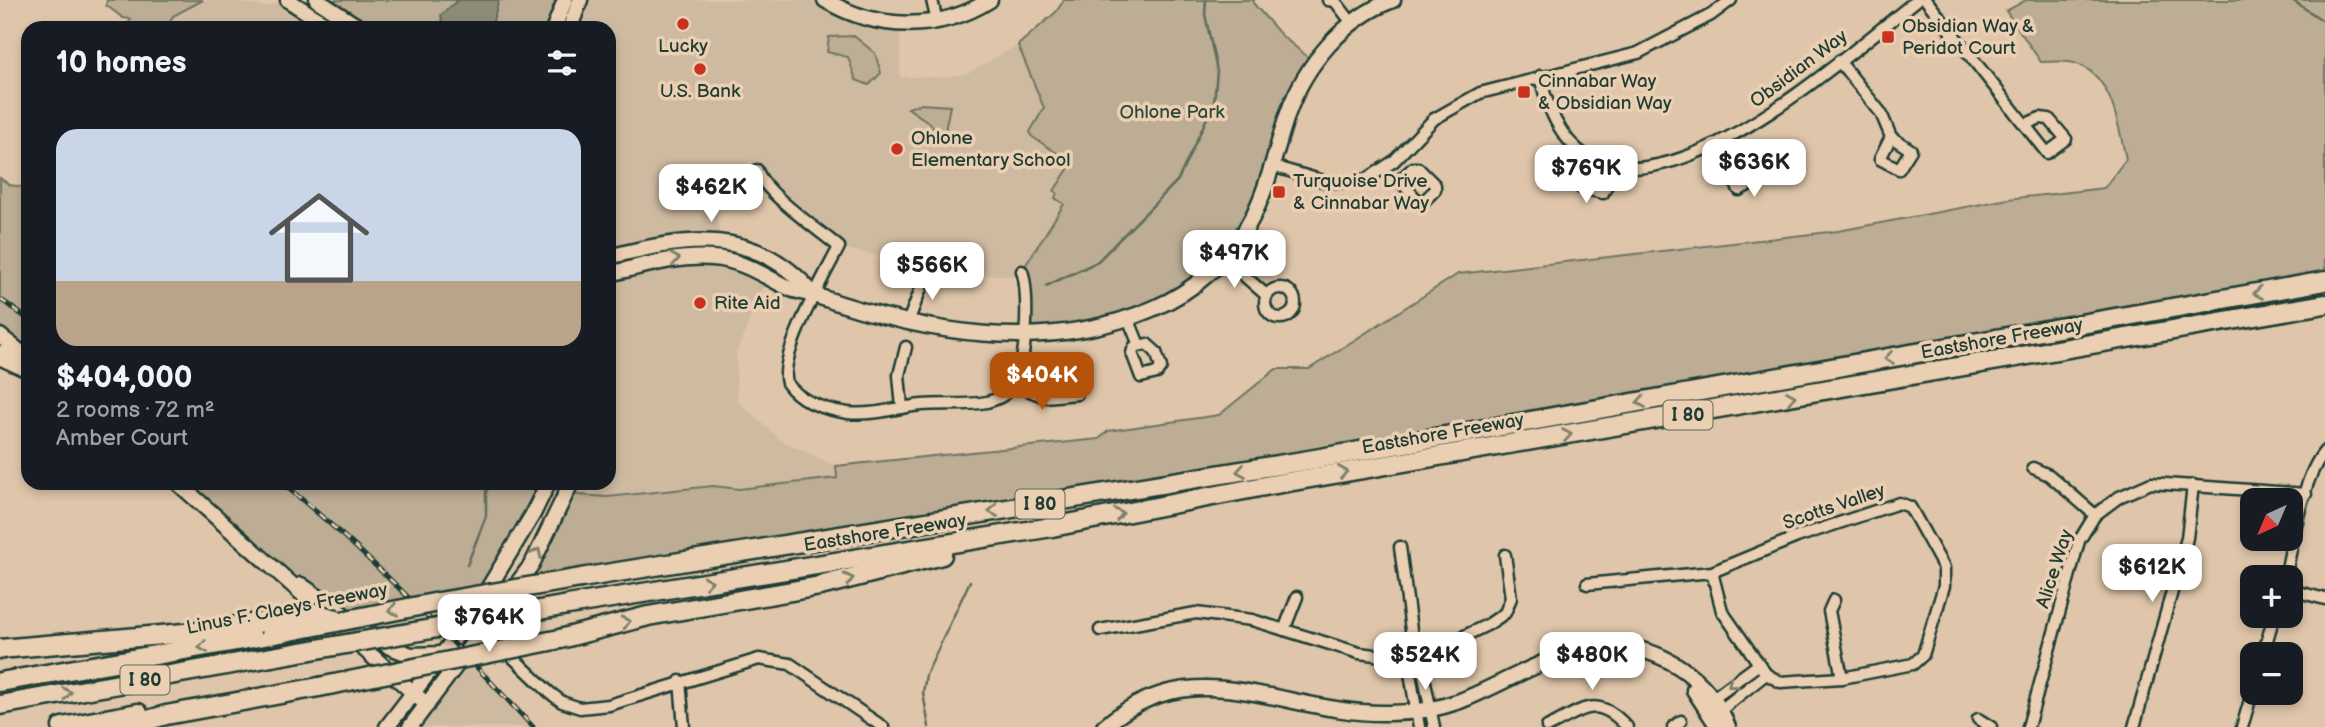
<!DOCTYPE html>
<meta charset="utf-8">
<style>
body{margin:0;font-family:"Balsamiq Sans",sans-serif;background:#242831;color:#f1f3f6;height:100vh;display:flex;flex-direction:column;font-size:26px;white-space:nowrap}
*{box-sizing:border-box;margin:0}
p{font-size:23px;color:#9ea1a6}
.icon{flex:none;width:38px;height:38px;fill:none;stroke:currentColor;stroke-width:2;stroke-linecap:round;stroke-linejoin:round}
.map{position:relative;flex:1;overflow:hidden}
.side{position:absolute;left:21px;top:21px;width:595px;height:469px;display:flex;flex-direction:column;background:#171b24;border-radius:21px;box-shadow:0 4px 10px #0003}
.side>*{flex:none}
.needle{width:46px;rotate:224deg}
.fabs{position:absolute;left:2240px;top:488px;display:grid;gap:14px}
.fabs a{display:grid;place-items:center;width:63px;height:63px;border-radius:14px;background:#171b24;box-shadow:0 4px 10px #0003;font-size:35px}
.price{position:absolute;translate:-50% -60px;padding:0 16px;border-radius:14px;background:#fff;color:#222;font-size:23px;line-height:46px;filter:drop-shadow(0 2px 4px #0008)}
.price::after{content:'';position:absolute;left:50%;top:42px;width:21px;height:16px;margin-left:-10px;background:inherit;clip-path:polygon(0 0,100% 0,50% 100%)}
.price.on{background:#b45309;color:#fff}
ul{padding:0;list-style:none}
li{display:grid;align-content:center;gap:14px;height:371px;padding:0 35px}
li span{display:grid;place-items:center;height:217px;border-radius:21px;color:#555}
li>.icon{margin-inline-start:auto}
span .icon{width:126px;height:126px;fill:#fffc;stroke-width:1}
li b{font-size:30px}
h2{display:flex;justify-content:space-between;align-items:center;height:84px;padding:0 35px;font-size:30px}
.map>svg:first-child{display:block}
.built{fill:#cebaa0}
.green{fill:#bcad94;stroke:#6e7564;stroke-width:2}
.water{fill:#8d8c78;stroke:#616c5d;stroke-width:2}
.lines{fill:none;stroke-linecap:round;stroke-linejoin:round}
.stream{stroke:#616c5d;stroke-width:2.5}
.street-casing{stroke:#1f3d34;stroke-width:15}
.secondary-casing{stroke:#1f3d34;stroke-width:19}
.highway-casing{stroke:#1f3d34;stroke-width:23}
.street{stroke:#ebcfb2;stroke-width:10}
.secondary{stroke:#ebcfb2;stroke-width:14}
.highway{stroke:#ebcfb2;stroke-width:18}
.rail-casing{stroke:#1f3d34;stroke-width:5}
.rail{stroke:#ebcfb2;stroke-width:2.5;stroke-dasharray:8;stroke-linecap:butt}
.highway-bridge-casing{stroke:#1f3d34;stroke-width:23;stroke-linecap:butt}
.highway-bridge{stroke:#ebcfb2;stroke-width:18}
.oneway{stroke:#7b7f6d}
.poi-dot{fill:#c8321e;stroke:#ebcfb2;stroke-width:2.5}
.labels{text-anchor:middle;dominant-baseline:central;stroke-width:7;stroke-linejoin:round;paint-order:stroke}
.shield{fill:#ebcfb2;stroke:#5c695a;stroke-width:2}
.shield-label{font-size:18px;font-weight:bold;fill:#1f3d34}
.poi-label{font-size:19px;fill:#1f3d34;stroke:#ebcfb2;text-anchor:start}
.street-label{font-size:19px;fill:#1f3d34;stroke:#ebcfb2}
.park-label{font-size:19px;fill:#2f483e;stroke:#ebcfb2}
</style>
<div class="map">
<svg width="2325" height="727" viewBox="0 0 2325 727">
<rect width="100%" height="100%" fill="#dfc6aa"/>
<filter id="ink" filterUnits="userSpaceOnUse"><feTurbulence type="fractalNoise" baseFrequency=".0143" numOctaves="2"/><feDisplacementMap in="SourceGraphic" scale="14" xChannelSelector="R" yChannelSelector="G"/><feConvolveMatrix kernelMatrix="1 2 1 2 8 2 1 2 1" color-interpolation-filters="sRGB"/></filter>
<g filter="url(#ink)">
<g class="built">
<polygon points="203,0 225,0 267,7 280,2 320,28 167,28 173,16"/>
<polygon points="580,0 825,0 900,24 900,77 946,77 968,73 1018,45 1044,108 1030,131 1072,163 1057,193 1064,204 1023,270 1024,277 948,272 839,247 779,197 751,162 710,182 721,242 609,257 609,28 570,28"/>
<polygon points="688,257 768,275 736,354 737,401 782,441 836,466 837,478 739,489 713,486 607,497 566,494 571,483 609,483 609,274"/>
<polygon points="468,658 533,727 410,727"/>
</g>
<g class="green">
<polygon points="107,0 203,0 173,16 167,28 125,28 131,19 123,18 106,5"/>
<polygon points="317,0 565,0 554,28 360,28"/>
<polygon points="1064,0 1254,0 1253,3 1281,35 1315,63 1272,166 1225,259 1153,308 1024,336 1022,271 1064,204 1055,198 1057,193 1054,191 1072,163 1031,136 1030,132 1044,108 1018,45 1056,12"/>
<path d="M2026 0H2325V281L516 589 566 494 607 497 713 486 739 489 837 478 836 466 1099 439 1108 431 1219 415 1276 369H1309L1458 274 1838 231 2008 199 2104 188 2126 159C2118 126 2113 74 2074 63 2065 60 2051 62 2041 62L2006 11Z"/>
<polygon points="854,36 875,53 881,73 869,85 856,80 848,57 827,52 829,37"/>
<polygon points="920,104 950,106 945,131 938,138 931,124 908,108"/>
<polygon points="0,178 10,185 28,188 28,358 0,336"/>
<polygon points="178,483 539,483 481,590 339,620"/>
</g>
<polygon class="water" points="458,0 499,0 493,21 497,28 451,28 443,25 441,15"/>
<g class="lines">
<g class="stream">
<polyline points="2292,0 2325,22"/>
<polyline points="1046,286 1097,262 1178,180 1214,103 1217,71 1205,14 1206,0"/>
<polyline points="467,565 486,516 486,492 490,483"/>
<polyline points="929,727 923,693 926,675 970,581"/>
</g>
<defs>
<g id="street">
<polyline points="932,0 937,22"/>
<polyline points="1328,0 1335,1 1352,23"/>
<polyline points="1926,0 2047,153 2066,139 2049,119 2040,118 2026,124"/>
<polyline points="1839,61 1881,113 1891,137 1880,159 1899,169 1911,150 1891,137"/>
<path d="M1540 76C1588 293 1831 67 1917 0"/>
<polyline points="1727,141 1733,152 1726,165 1739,190 1760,179 1751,159 1733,152"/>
<polyline points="1590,161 1581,188 1603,193 1615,168"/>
<polyline points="1272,166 1327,182 1351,182 1367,179 1394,161 1434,119 1480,93 1638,53 1711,15 1731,0"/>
<polygon points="1413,168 1418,168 1435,185 1435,190 1423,202 1418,201 1402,183 1402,178"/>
<path d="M757 170C765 194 818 229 839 247 825 275 778 355 787 383 800 402 827 410 848 413 873 416 898 407 922 405 943 403 966 406 987 402 995 400 1004 396 1010 390 1027 374 1030 293 1022 271"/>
<polyline points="1225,259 1265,294"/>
<circle cx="1280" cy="303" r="15"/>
<polyline points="1128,318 1139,345"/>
<polyline points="908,322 928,270"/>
<polygon points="1147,344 1156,352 1161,367 1157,373 1141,377 1132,353 1134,347"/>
<polyline points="1015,385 1045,397 1077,394"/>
<polyline points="902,408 899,375 906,347"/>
<polyline points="2033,468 2049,475 2095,515"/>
<polyline points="1400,547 1415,660 1410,673 1419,727"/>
<path d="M2285 578C2293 543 2302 477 2325 451"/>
<polyline points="1587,584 1712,572 1797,537 1899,503 1910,507 1944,568 1944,586 1923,655 1913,664 1842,678 1780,682 1766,674 1722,611 1712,572"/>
<polyline points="2291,590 2325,599"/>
<polyline points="1834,600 1829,611 1842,678"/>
<polyline points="479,625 549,692 562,702 580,708 609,705 759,659 790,664 883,727"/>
<polyline points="1100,630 1196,613 1252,620 1359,653 1415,660 1489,624 1505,613 1511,598 1505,555"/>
<polyline points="1284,630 1297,597"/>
<polyline points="2263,654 2274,616"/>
<polyline points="1415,660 1422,667 1434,727"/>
<polyline points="680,681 684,727"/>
<polyline points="1709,701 1759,664"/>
<polyline points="1717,713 1766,674"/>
<polyline points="1978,719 1991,727"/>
<path d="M1547 727C1583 710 1596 693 1627 727"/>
<polyline points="1673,727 1681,721"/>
<polyline points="2028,727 2079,541 2095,515 2119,497 2151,483 2306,494"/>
<polyline points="2134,727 2187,538 2193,485"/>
<polyline points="2242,727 2252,693"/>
</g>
<g id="secondary">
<polyline points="288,0 331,28"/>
<polyline points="317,0 360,28"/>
<path d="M825 0C877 31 939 32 990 0"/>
<polyline points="554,28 565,0"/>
<polyline points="570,28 580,0"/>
<path d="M609 257C687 237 756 225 814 295"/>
<path d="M609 274C643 266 677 255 713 258 743 260 765 277 791 289 799 292 808 293 817 296 924 333 1043 355 1152 309 1195 291 1231 259 1252 218 1269 185 1276 148 1288 113 1305 65 1344 18 1393 0"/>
<polyline points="0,336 28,358"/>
<polyline points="178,483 427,705"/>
<polyline points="301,585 390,647 411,655 443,654"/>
<polyline points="1694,690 1718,727"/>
<polyline points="387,727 471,617 533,514 548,483"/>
<polyline points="410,727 532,564 571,483"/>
<path d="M1104 727C1195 647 1283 715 1388 713 1412 713 1438 709 1460 701 1513 681 1566 640 1625 647 1670 652 1712 684 1728 727"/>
</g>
<g id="highway">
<polyline points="0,355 28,368"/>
<polyline points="581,578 1309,460 2325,281"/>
<polyline points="568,605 1052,527 1270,485 2325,304"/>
<polyline points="560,639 648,616 820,586 942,555"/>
<polyline points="0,649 196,632 258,623"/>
<polyline points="0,682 270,635"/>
<polyline points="0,705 289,654"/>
<polyline points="62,727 138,713"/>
<polyline points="123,727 166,715 319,687"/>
</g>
</defs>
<use href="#street" class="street-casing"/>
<use href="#secondary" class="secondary-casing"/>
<use href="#highway" class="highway-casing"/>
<use href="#street" class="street"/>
<use href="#secondary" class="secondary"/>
<use href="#highway" class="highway"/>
<defs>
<g id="rail">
<polyline points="0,299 28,319"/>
<path d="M282 483C373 557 453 641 533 727"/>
</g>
</defs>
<use href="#rail" class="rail-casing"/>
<use href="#rail" class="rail"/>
<defs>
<g id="highway-bridge">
<polyline points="258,623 314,613 336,619"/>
<polyline points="270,635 439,602 581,578"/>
<polyline points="289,654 568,605"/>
<polyline points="319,687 560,639"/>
</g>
</defs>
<use href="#highway-bridge" class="highway-bridge-casing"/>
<use href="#highway-bridge" class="highway-bridge"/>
</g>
<defs><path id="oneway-chevron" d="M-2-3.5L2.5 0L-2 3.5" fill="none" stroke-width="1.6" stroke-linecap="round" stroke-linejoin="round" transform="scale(1.75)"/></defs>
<g class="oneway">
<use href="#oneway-chevron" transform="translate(675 259) rotate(-9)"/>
<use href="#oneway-chevron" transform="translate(2258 293) rotate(170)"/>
<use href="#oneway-chevron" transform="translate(1889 358) rotate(170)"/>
<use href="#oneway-chevron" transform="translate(1791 397) rotate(-10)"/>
<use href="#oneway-chevron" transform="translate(1641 402) rotate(170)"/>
<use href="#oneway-chevron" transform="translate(1567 435) rotate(-10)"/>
<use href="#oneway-chevron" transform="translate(1241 471) rotate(171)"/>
<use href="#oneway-chevron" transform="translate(1343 472) rotate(-10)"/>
<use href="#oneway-chevron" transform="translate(993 511) rotate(171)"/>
<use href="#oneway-chevron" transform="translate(1119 514) rotate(-11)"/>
<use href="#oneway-chevron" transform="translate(537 553) rotate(-64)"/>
<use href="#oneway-chevron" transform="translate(849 579) rotate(-14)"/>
<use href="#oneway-chevron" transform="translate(708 582) rotate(-9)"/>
<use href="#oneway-chevron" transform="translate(393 610) rotate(169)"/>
<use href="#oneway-chevron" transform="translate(626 622) rotate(-14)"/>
<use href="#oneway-chevron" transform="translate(203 647) rotate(170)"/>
<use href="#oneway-chevron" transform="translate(1732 684) rotate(142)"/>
<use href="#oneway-chevron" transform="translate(67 693) rotate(-10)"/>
</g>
</g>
<g class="poi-dot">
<circle cx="683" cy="24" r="7"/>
<rect x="1881" y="30" width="14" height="14" rx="3.5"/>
<circle cx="700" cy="69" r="7"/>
<rect x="1517" y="85" width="14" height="14" rx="3.5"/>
<circle cx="897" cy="149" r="7"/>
<rect x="1272" y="185" width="14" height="14" rx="3.5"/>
<circle cx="700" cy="303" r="7"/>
</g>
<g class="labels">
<g class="shield">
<rect x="1663.5" y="400.5" width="49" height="29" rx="5"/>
<rect x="1015.5" y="489.5" width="49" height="29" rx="5"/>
<rect x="120.5" y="665.5" width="49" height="29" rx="5"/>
</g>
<g class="shield-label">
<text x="1688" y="415">I 80</text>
<text x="1040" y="504">I 80</text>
<text x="145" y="680">I 80</text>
</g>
<g class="poi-label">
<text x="1902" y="26">Obsidian Way &amp;<tspan x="1902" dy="22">Peridot Court</tspan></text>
<text x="683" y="46" text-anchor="middle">Lucky</text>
<text x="1538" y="81">Cinnabar Way<tspan x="1538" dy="22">&amp; Obsidian Way</tspan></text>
<text x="700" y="91" text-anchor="middle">U.S. Bank</text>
<text x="911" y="138">Ohlone<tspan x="911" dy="22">Elementary School</tspan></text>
<text x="1293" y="181">Turquoise Drive<tspan x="1293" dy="22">&amp; Cinnabar Way</tspan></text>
<text x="714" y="303">Rite Aid</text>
</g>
<g class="street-label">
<text transform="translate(1799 69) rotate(-37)">Obsidian Way</text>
<text transform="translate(2002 339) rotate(-10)">Eastshore Freeway</text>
<text transform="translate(1443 434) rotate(-10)">Eastshore Freeway</text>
<text transform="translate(1834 507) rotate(-19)">Scotts Valley</text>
<text transform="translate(885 533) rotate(-9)">Eastshore Freeway</text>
<text transform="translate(2055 569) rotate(-72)">Alice Way</text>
<text transform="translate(287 609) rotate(-11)">Linus F. Claeys Freeway</text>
</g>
<g class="park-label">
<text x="1172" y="112">Ohlone Park</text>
</g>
</g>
</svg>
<div class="fabs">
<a><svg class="needle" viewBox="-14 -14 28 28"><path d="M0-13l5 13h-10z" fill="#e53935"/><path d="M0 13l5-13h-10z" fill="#9ea1a6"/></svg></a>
<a>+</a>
<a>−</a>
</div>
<b class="price" style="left:1754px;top:199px">$636K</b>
<b class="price" style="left:1586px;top:205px">$769K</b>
<b class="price" style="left:711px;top:224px">$462K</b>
<b class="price" style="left:1234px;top:290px">$497K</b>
<b class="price" style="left:932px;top:302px">$566K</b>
<b class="price on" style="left:1042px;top:412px">$404K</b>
<b class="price" style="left:2152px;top:604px">$612K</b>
<b class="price" style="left:489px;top:654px">$764K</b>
<b class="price" style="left:1425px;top:692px">$524K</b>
<b class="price" style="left:1592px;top:692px">$480K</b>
<section class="side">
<h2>10 homes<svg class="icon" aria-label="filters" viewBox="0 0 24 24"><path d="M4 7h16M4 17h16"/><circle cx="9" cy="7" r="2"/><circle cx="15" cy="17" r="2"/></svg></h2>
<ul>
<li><span style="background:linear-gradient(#c9d6e8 70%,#b9a48a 0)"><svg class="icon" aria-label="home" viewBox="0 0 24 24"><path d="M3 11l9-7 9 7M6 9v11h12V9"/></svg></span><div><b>$404,000</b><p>2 rooms · 72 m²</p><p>Amber Court</p></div></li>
</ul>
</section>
</div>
